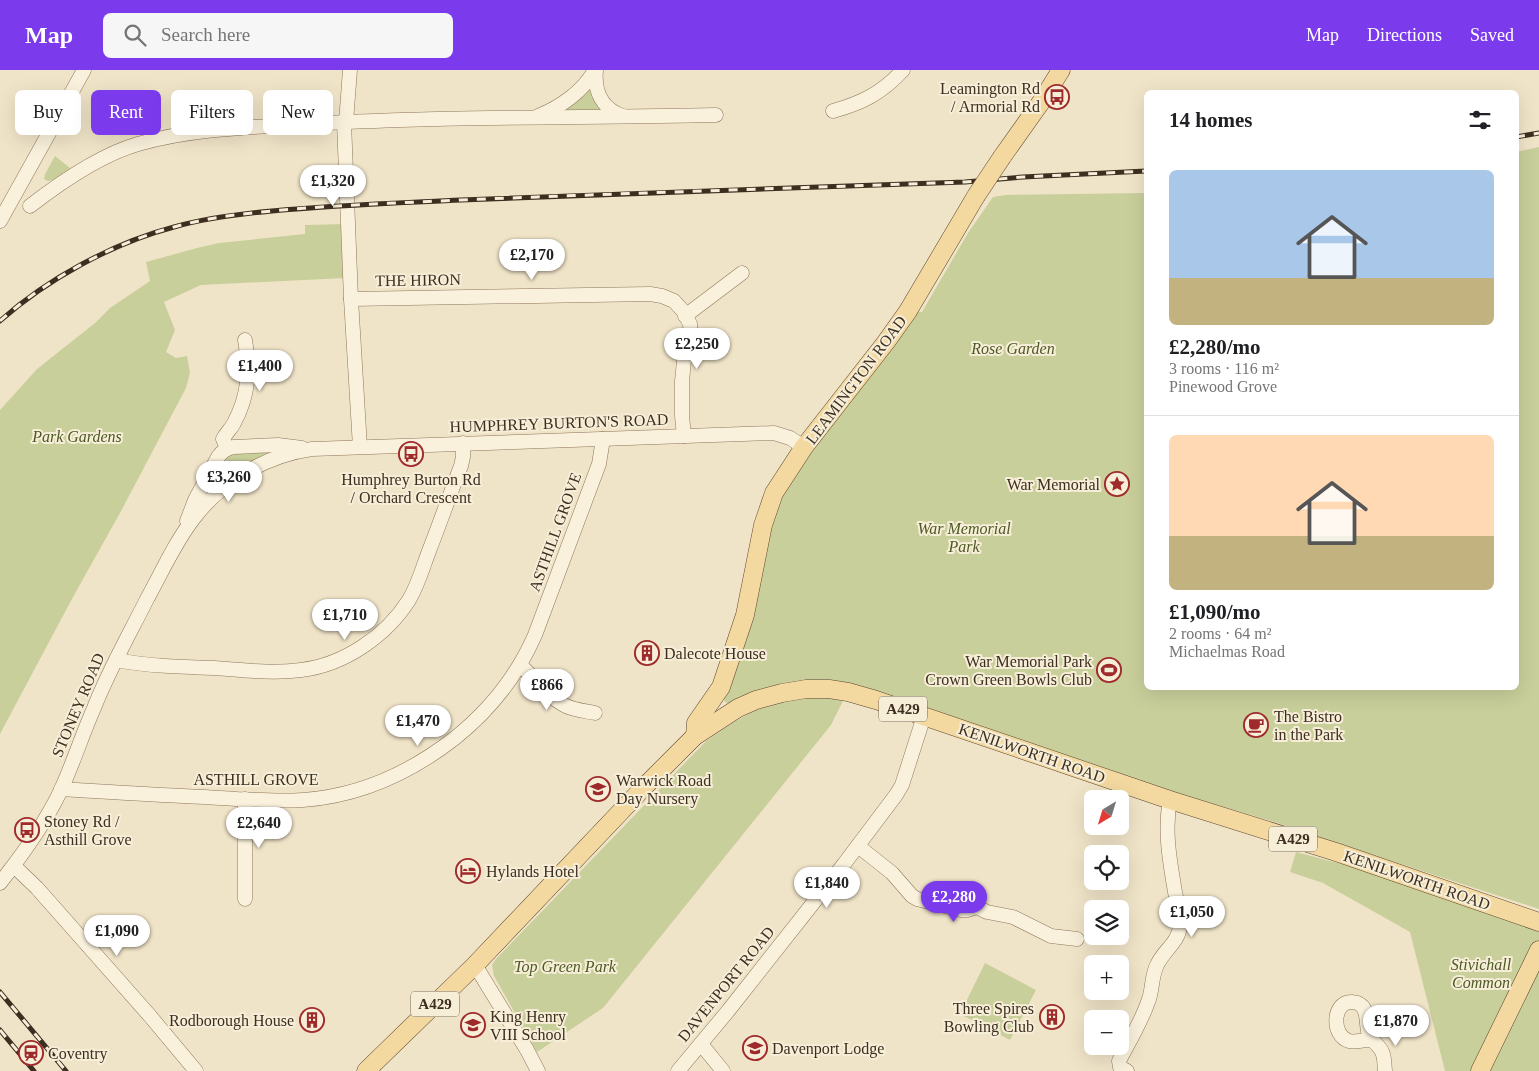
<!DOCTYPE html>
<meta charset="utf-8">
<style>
body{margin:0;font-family:Georgia,serif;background:#f6f6f6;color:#202124;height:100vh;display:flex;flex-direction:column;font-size:19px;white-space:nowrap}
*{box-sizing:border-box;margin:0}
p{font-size:16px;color:#757577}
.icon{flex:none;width:28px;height:28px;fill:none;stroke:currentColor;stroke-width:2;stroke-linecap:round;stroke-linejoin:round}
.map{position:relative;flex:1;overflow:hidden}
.panel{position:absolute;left:1144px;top:20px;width:375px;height:600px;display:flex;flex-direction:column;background:#fff;border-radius:8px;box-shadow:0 5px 20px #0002}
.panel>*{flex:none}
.banner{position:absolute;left:15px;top:20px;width:475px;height:45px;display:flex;gap:10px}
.needle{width:32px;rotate:218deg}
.tools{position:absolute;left:1084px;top:720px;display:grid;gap:10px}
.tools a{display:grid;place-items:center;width:45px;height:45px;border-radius:8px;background:#fff;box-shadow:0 5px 20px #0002;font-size:25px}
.price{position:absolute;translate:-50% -42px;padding:0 11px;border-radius:18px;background:#fff;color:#222;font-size:16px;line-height:32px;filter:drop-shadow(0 1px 2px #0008)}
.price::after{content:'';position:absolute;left:50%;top:30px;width:15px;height:11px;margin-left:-8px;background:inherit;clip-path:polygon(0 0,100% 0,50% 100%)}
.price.on{background:#7c3aed;color:#fff}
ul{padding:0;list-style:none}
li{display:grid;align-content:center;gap:10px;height:265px;padding:0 25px}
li+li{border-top:1px solid #e0e0e0}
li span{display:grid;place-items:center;height:155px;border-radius:8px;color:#555}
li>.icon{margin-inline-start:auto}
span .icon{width:90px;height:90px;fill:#fffc;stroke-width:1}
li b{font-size:21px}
h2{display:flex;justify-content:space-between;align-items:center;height:60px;padding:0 25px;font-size:21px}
.pill{padding:0 18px;border-radius:8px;background:#fff;box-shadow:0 5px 20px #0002;font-size:18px;line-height:45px}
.pill.on{background:#7c3aed;color:#fff}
header{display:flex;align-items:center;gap:30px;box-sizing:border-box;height:70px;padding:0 25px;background:#7c3aed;color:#fff}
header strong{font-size:24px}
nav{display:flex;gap:28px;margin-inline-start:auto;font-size:18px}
.search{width:350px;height:45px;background:#f6f6f6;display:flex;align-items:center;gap:12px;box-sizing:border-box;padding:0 18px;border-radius:8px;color:#757577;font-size:19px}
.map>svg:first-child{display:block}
.green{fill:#c9cf9b}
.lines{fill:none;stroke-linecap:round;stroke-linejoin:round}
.minor-casing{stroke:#8d765c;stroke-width:15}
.major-casing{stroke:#5b4430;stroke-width:19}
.minor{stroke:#faf1dc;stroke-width:14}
.major{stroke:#f3d9a0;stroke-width:18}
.rail-casing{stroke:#3d2e20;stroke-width:5}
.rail{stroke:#f7eed8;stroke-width:3;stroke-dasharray:9;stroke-linecap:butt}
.major-bridge-casing{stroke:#5b4430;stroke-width:19;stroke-linecap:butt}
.major-bridge{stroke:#f3d9a0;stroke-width:18}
.labels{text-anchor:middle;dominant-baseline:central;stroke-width:4;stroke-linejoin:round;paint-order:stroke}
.shield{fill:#f7eed8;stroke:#756857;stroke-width:1}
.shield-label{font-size:15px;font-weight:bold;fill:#3d2e20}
.poi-label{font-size:16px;fill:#3d2e20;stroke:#f7eed8;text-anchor:start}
.street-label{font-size:16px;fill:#3d2e20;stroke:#f7eed8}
.park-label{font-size:16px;font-style:italic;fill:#4d5a26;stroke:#f7eed8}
</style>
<header>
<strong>Map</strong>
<div class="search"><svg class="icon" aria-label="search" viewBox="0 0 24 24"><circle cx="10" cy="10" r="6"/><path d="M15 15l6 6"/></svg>Search here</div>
<nav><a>Map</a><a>Directions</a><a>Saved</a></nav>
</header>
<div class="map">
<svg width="1539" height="1001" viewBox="0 0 1539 1001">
<rect width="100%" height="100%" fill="#f0e4c8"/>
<g class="green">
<polygon points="589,16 603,40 560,43"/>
<polygon points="1539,77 1539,839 1336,773 1278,753 1174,722 1170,730 848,622 732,635 725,632 722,623 772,428 908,241 922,242 968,163 993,127 1005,125 1146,123 1146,618 1516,618 1516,82"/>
<polygon points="55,86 70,98 53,110 48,111 44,109 45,104"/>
<polygon points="344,154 345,208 201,215 164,232 175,260 166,282 176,288 187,286 190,303 186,318 120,443 73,527 0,664 0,340 37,299 95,253 110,238 150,211 146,192 197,178 219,173 305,164 305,155"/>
<polygon points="278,379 251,392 238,400 200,431 224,385"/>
<path d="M822 626 843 631 831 655 603 938 537 982 494 906 492 895 496 889 706 671C731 654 756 636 786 630 798 627 810 627 822 626Z"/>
<polygon points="1296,782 1402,810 1539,861 1539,1001 1445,1001 1410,862 1323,813 1290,802"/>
<polygon points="985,893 1036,920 1010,970 960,944"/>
</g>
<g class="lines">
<defs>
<g id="minor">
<path d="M596 0C594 21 602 39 623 46"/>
<path d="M833 41C862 33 882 23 903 0"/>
<path d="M538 46C561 37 583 21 595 0"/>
<polyline points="344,52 351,229 360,377"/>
<polyline points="346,52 350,0"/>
<path d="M30 136C61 112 100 85 138 74 193 58 255 57 311 54 446 46 581 48 716 45"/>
<polyline points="0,151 84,0"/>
<polyline points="351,229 650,224 662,226 674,231 684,242 690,254 691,267 684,291 682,311 682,346 684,366"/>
<polyline points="685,246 742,203"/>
<path d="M227 378 223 369C226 363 231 359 234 353 249 325 250 301 245 270"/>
<path d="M187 451 195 430 218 387C222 381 227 378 234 377L278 375 302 378"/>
<path d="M116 590C148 596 181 597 214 598 242 600 272 604 301 600 344 595 386 566 409 530 418 515 423 497 429 481 440 453 450 424 461 396L463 387V373"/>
<path d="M520 595C535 608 547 626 564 635 573 640 585 641 595 643"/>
<path d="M61 719C109 722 157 725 205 727 237 729 270 732 303 730 360 726 410 703 455 668 490 640 517 606 535 565L599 394 603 369"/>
<polyline points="858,776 892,803 912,826 917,829 961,840 967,840 977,837 987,842 1013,847 1051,866 1077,869"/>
<polyline points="14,796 37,818 150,946 196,1001"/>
<path d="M0 813C23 784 44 755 60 722 73 694 82 665 94 638 109 600 129 565 147 529 162 502 175 472 194 448 222 411 267 385 312 379L774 363 790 368 804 377"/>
<polyline points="245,829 245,729"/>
<polyline points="475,895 527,980 538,1001"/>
<path d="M1372 970C1364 969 1356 973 1349 971 1331 966 1332 930 1353 932 1357 932 1360 934 1363 937 1369 946 1365 958 1370 967 1372 971 1375 972 1378 976 1385 983 1384 991 1385 1001"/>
<polyline points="701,974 723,1001"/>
<polyline points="678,1001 728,941 844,794 896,725 902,715 924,646"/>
<path d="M1127 1001 1120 997 1119 991C1129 972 1141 952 1148 932 1153 920 1151 907 1157 895 1163 881 1179 872 1180 856 1181 844 1177 833 1175 822 1170 792 1164 761 1170 730"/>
</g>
<g id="major">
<polyline points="1002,87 1041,32 1061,0"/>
<polyline points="695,666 696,653 721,617 745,545 763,455 774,423 804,377 886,272 908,241 976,126"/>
<polyline points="366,1001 475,895 645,716 695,666 738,638 756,630 782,623 806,619 829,619 848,622 876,630 1170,730 1336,782 1539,852"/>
<polyline points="1480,1001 1539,880"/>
</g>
</defs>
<use href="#minor" class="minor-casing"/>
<use href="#major" class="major-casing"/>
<use href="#minor" class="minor"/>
<use href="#major" class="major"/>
<defs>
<g id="rail">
<polyline points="1516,67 1539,63"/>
<path d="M0 251C47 209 113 173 174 157 206 148 239 144 272 141 335 135 398 133 461 130 629 123 797 118 965 112L1023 107 1146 101"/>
<polyline points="0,922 66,1001"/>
<polyline points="0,960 34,1001"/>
</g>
</defs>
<use href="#rail" class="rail-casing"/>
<use href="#rail" class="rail"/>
<defs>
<polyline id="major-bridge" points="976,126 1002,87"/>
</defs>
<use href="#major-bridge" class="major-bridge-casing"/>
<use href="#major-bridge" class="major-bridge"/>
</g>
<defs>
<symbol id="bus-ring" viewBox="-11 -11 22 22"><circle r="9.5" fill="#f7eed8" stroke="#9e2a2b" stroke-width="1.5"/><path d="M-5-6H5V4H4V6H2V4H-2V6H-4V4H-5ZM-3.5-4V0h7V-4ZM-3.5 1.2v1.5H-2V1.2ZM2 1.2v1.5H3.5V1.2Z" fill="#9e2a2b"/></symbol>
<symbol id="sight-ring" viewBox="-11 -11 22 22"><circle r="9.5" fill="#f7eed8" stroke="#9e2a2b" stroke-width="1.5"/><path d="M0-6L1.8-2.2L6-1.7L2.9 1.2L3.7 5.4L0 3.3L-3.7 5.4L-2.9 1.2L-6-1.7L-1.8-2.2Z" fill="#9e2a2b"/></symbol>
<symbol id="building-ring" viewBox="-11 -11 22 22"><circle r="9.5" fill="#f7eed8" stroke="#9e2a2b" stroke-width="1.5"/><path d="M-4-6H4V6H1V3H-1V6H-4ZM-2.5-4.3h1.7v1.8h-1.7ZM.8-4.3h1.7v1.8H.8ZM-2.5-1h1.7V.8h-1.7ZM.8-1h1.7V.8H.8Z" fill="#9e2a2b"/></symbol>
<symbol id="stadium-ring" viewBox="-11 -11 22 22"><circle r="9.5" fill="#f7eed8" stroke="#9e2a2b" stroke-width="1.5"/><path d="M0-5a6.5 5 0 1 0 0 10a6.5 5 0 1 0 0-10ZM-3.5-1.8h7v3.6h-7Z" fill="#9e2a2b"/></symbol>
<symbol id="cafe-ring" viewBox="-11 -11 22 22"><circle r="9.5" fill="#f7eed8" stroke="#9e2a2b" stroke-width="1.5"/><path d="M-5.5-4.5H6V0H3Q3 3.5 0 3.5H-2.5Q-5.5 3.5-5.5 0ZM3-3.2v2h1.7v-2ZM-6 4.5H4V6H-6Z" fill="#9e2a2b"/></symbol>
<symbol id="school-ring" viewBox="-11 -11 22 22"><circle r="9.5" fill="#f7eed8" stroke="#9e2a2b" stroke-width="1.5"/><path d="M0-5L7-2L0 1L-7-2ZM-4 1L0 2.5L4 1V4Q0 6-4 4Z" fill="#9e2a2b"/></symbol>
<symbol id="hotel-ring" viewBox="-11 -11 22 22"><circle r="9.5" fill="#f7eed8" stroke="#9e2a2b" stroke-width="1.5"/><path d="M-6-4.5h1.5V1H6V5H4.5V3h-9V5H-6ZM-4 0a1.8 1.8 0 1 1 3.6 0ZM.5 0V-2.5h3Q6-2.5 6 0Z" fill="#9e2a2b"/></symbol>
<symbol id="station-ring" viewBox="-11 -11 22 22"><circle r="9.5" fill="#f7eed8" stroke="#9e2a2b" stroke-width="1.5"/><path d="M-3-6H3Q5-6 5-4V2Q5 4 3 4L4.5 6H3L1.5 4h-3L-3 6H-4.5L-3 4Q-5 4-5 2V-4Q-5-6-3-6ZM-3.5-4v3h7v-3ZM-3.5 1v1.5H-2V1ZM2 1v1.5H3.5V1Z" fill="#9e2a2b"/></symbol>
</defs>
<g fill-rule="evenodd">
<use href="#bus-ring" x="1043" y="13" width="28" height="28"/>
<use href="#bus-ring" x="397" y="370" width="28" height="28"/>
<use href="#sight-ring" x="1103" y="400" width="28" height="28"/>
<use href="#building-ring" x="633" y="569" width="28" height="28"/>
<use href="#stadium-ring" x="1095" y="586" width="28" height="28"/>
<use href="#cafe-ring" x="1242" y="641" width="28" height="28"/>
<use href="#school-ring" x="584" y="705" width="28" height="28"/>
<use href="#bus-ring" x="13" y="746" width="28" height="28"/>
<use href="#hotel-ring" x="454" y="787" width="28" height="28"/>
<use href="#building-ring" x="1038" y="933" width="28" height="28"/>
<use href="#building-ring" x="298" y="936" width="28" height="28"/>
<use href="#school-ring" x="459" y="941" width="28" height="28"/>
<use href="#school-ring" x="741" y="964" width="28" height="28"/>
<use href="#station-ring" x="17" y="969" width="28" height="28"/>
</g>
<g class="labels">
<g class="shield">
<rect x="879" y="626.5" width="48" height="25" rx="4"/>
<rect x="1269" y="756.5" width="48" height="25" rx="4"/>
<rect x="411" y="921.5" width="48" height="25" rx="4"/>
</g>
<g class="shield-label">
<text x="903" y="639">A429</text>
<text x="1293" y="769">A429</text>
<text x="435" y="934">A429</text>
</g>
<g class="poi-label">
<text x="1040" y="18" text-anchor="end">Leamington Rd<tspan x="1040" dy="18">/ Armorial Rd</tspan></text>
<text x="411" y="409" text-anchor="middle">Humphrey Burton Rd<tspan x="411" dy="18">/ Orchard Crescent</tspan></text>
<text x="1100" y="414" text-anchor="end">War Memorial</text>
<text x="664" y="583">Dalecote House</text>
<text x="1092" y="591" text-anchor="end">War Memorial Park<tspan x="1092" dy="18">Crown Green Bowls Club</tspan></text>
<text x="1274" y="646">The Bistro<tspan x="1274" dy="18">in the Park</tspan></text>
<text x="616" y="710">Warwick Road<tspan x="616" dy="18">Day Nursery</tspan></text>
<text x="44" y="751">Stoney Rd /<tspan x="44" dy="18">Asthill Grove</tspan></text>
<text x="486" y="801">Hylands Hotel</text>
<text x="1034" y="938" text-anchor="end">Three Spires<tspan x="1034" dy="18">Bowling Club</tspan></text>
<text x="490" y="946">King Henry<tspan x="490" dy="18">VIII School</tspan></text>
<text x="294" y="950" text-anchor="end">Rodborough House</text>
<text x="772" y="978">Davenport Lodge</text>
<text x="48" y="983">Coventry</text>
</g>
<g class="street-label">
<text transform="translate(418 210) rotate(-1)">THE HIRON</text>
<text transform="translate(856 310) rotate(-53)">LEAMINGTON ROAD</text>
<text transform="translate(559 353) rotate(-2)">HUMPHREY BURTON'S ROAD</text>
<text transform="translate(555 462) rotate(-70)">ASTHILL GROVE</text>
<text transform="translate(78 635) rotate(-67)">STONEY ROAD</text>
<text transform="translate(1032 683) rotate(19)">KENILWORTH ROAD</text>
<text x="256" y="709">ASTHILL GROVE</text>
<text transform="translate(1417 810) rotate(19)">KENILWORTH ROAD</text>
<text transform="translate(726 914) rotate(-51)">DAVENPORT ROAD</text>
</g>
<g class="park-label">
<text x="1013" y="278">Rose Garden</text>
<text x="77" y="366">Park Gardens</text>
<text x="964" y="458">War Memorial<tspan x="964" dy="18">Park</tspan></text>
<text x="1481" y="894">Stivichall<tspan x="1481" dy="18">Common</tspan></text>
<text x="565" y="896">Top Green Park</text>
</g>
</g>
</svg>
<div class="tools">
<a><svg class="needle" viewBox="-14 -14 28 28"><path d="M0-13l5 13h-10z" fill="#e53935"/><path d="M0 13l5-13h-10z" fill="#757577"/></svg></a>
<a><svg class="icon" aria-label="locate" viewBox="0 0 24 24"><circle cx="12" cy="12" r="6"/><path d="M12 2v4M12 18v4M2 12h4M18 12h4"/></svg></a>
<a><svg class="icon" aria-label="layers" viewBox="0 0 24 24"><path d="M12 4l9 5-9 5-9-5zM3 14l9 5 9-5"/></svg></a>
<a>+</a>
<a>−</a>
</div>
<b class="price" style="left:333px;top:137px">£1,320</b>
<b class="price" style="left:532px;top:211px">£2,170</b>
<b class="price" style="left:697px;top:300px">£2,250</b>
<b class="price" style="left:260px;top:322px">£1,400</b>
<b class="price" style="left:229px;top:433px">£3,260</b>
<b class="price" style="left:345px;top:571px">£1,710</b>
<b class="price" style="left:547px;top:641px">£866</b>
<b class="price" style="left:418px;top:677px">£1,470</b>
<b class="price" style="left:259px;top:779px">£2,640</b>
<b class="price" style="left:827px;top:839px">£1,840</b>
<b class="price on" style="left:954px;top:853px">£2,280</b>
<b class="price" style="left:1192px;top:868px">£1,050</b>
<b class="price" style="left:117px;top:887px">£1,090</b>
<b class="price" style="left:1396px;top:977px">£1,870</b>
<div class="banner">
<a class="pill">Buy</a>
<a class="pill on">Rent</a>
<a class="pill">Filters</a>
<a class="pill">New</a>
</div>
<section class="panel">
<h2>14 homes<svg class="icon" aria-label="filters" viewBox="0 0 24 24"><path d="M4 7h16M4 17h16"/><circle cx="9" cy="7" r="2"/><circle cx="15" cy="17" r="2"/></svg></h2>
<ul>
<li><span style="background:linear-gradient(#a9c7e8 70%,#c2b280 0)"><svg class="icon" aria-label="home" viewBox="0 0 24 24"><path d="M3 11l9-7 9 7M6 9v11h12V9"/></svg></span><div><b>£2,280/mo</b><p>3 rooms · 116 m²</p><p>Pinewood Grove</p></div></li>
<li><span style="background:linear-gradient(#ffd9b3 65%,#c2b280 0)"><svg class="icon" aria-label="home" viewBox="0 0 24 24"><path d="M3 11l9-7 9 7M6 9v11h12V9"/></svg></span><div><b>£1,090/mo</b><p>2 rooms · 64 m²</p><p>Michaelmas Road</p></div></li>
</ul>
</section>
</div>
